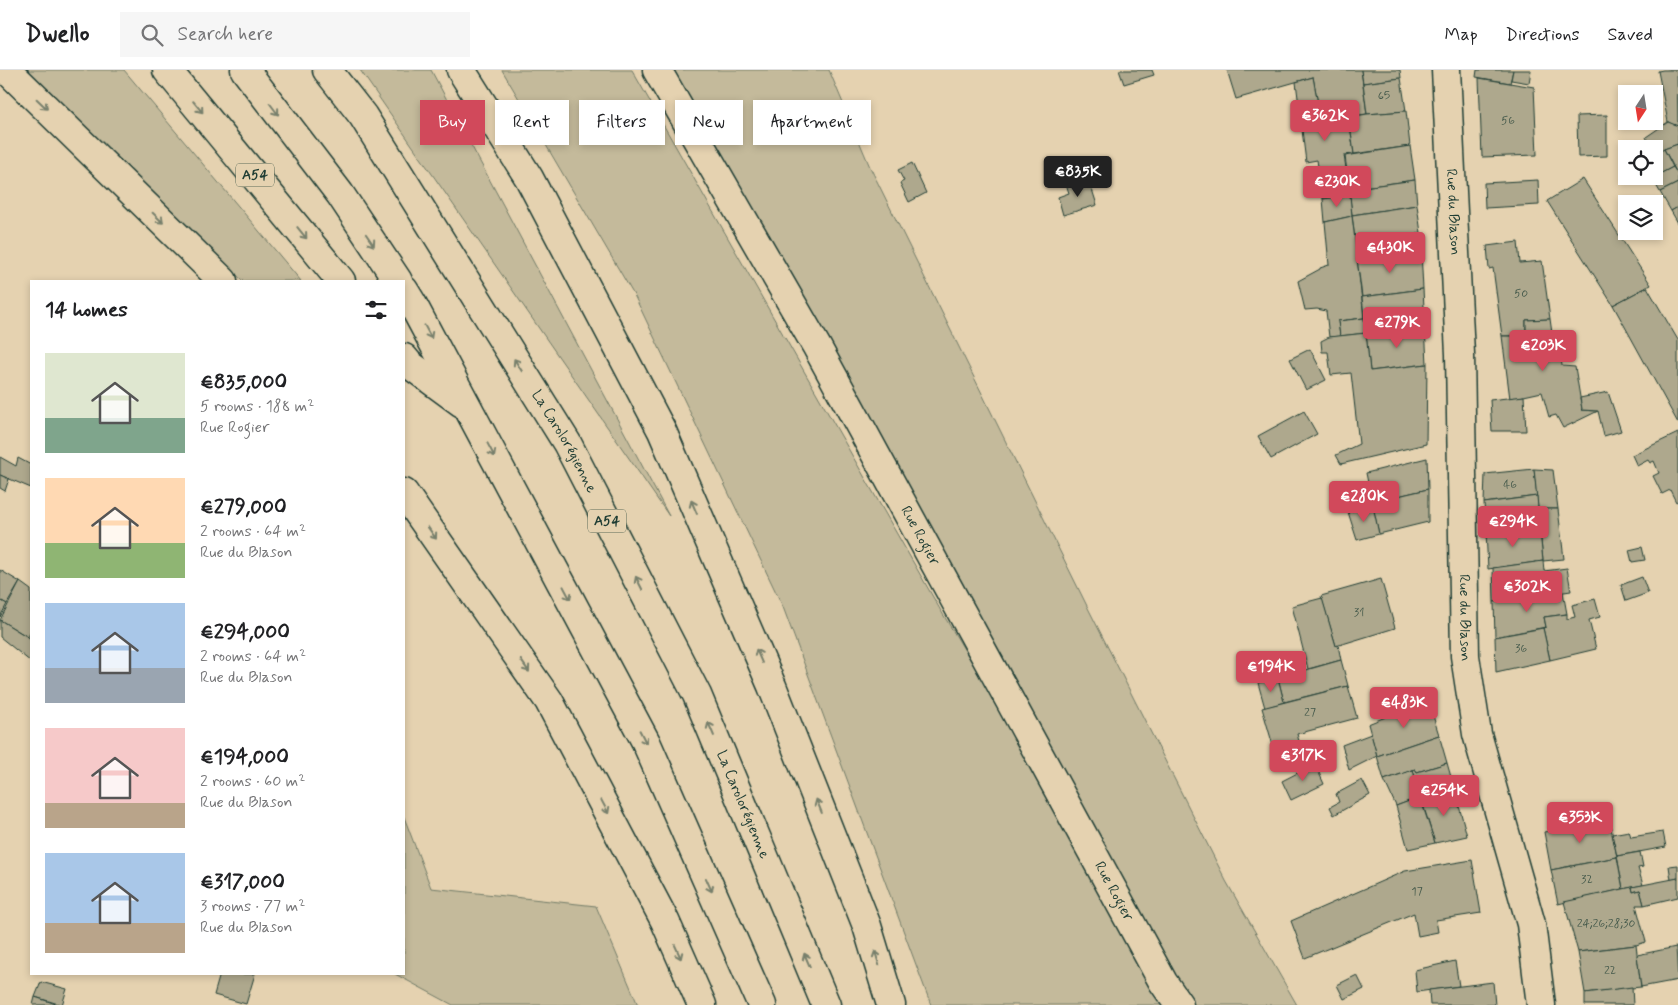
<!DOCTYPE html>
<meta charset="utf-8">
<style>
body{margin:0;font-family:Mynerve,sans-serif;background:#f6f6f6;color:#202124;height:100vh;display:flex;flex-direction:column;font-size:19px;white-space:nowrap}
*{box-sizing:border-box;margin:0}
p{font-size:16px;color:#757577}
.icon{flex:none;width:28px;height:28px;fill:none;stroke:currentColor;stroke-width:2;stroke-linecap:round;stroke-linejoin:round}
.map{position:relative;flex:1;overflow:hidden}
.sheet{position:absolute;left:30px;top:210px;width:375px;height:695px;display:flex;flex-direction:column;background:#fff;border-radius:0px;box-shadow:0 2px 8px #0003}
.sheet>*{flex:none}
.banner{position:absolute;left:420px;top:30px;width:475px;height:45px;display:flex;gap:10px}
.needle{width:32px;rotate:192deg}
.buttons{position:absolute;left:1618px;top:15px;display:grid;gap:10px}
.buttons a{display:grid;place-items:center;width:45px;height:45px;border-radius:0px;background:#fff;box-shadow:0 2px 8px #0003;font-size:25px}
.price{position:absolute;translate:-50% -42px;padding:0 11px;border-radius:5px;background:#d1495b;color:#fff;font-size:16px;line-height:32px;filter:drop-shadow(0 1px 2px #0008)}
.price::after{content:'';position:absolute;left:50%;top:30px;width:15px;height:11px;margin-left:-8px;background:inherit;clip-path:polygon(0 0,100% 0,50% 100%)}
.price.current{background:#222;color:#fff}
ul{padding:0;list-style:none}
li{display:flex;align-items:center;gap:15px;height:125px;padding:0 15px}
li span{display:grid;place-items:center;flex:none;width:140px;height:100px;border-radius:0px;color:#555}
li>.icon{margin-inline-start:auto}
span .icon{width:60px;height:60px;fill:#fffc;stroke-width:1}
li b{font-size:21px}
h2{display:flex;justify-content:space-between;align-items:center;height:60px;padding:0 15px;font-size:21px}
.pill{padding:0 18px;border-radius:0px;background:#fff;box-shadow:0 2px 8px #0003;font-size:18px;line-height:45px}
.pill.current{background:#d1495b;color:#fff}
header{display:flex;align-items:center;gap:30px;box-sizing:border-box;height:70px;padding:0 25px;background:#fff;border-bottom:1px solid #e0e0e0}
header strong{font-size:24px}
nav{display:flex;gap:28px;margin-inline-start:auto;font-size:18px}
.search{width:350px;height:45px;background:#f6f6f6;display:flex;align-items:center;gap:12px;box-sizing:border-box;padding:0 18px;border-radius:0px;color:#757577;font-size:19px}
.map>svg:first-child{display:block}
.green{fill:#c4ba9b;stroke:#727c68}
.building{fill:#aea88d;stroke:#1f3d34}
.lines{fill:none;stroke-linecap:round;stroke-linejoin:round}
.street-casing{stroke:#1f3d34;stroke-width:31}
.highway-casing{stroke:#1f3d34;stroke-width:31}
.street{stroke:#e5d2b0;stroke-width:28}
.highway{stroke:#e5d2b0;stroke-width:28}
.oneway{stroke:#78806c}
.labels{text-anchor:middle;dominant-baseline:central;stroke-width:4.5;stroke-linejoin:round;paint-order:stroke}
.number-label{font-size:12px;fill:#43584a}
.shield{fill:#e5d2b0;stroke:#5a6a59;stroke-width:1}
.shield-label{font-size:14px;font-weight:bold;fill:#1f3d34}
.street-label{font-size:15px;fill:#1f3d34;stroke:#e5d2b0}
</style>
<header>
<strong>Dwello</strong>
<div class="search"><svg class="icon" aria-label="search" viewBox="0 0 24 24"><circle cx="10" cy="10" r="6"/><path d="M15 15l6 6"/></svg>Search here</div>
<nav><a>Map</a><a>Directions</a><a>Saved</a></nav>
</header>
<div class="map">
<svg width="1678" height="935" viewBox="0 0 1678 935">
<rect width="100%" height="100%" fill="#e5d2b0"/>
<filter id="ink" filterUnits="userSpaceOnUse"><feTurbulence type="fractalNoise" baseFrequency=".02" numOctaves="2"/><feDisplacementMap in="SourceGraphic" scale="10" xChannelSelector="R" yChannelSelector="G"/><feConvolveMatrix kernelMatrix="1 2 1 2 8 2 1 2 1" color-interpolation-filters="sRGB"/></filter>
<g filter="url(#ink)">
<g class="green">
<polygon points="21,0 124,0 301,211 243,211"/>
<polygon points="360,0 431,0 669,446"/>
<polygon points="502,0 632,0 941,541 1162,908 657,0 829,0 870,97 1088,538 1226,811 1297,935 931,935 783,537 635,227"/>
<polygon points="404,747 431,818 596,836 638,935 453,935 395,904 404,904"/>
</g>
<g class="building">
<polygon points="1119,0 1152,0 1154,5 1124,14"/>
<polygon points="1227,0 1361,0 1367,44 1321,50 1313,7 1236,29"/>
<polygon points="1361,0 1400,0 1401,8 1363,13"/>
<polygon points="1477,0 1513,0 1510,13 1476,7"/>
<polygon points="1513,0 1531,0 1529,13 1511,10"/>
<polygon points="1663,0 1677,0 1678,57 1668,52 1658,1"/>
<polygon points="1313,7 1321,50 1349,47 1354,84 1344,85 1350,125 1323,129 1317,90 1306,92 1296,12"/>
<polygon points="1401,8 1406,41 1367,44 1363,13"/>
<polygon points="1479,8 1534,17 1537,85 1482,87"/>
<polygon points="1406,41 1410,76 1354,84 1349,47 1367,44"/>
<polygon points="1607,45 1607,86 1578,87 1577,46"/>
<polygon points="1668,52 1678,56 1678,74 1664,79 1655,86 1654,79 1652,79 1646,67"/>
<polygon points="1678,74 1678,105 1664,79"/>
<polygon points="1410,76 1415,110 1349,119 1345,86"/>
<polygon points="1664,79 1673,97 1652,108 1651,106 1654,106 1654,86"/>
<polygon points="912,93 926,123 909,132 900,113 904,111 898,100"/>
<polygon points="1673,97 1678,105 1678,113 1660,122 1652,108"/>
<polygon points="1583,109 1651,215 1613,235 1547,131"/>
<polygon points="1089,110 1097,135 1063,145 1058,127 1069,123 1067,117"/>
<polygon points="1415,110 1417,135 1352,145 1349,119"/>
<polygon points="1538,110 1539,135 1485,138 1484,113"/>
<polygon points="1678,113 1678,137 1671,141 1660,122"/>
<polygon points="1350,125 1352,146 1325,152 1323,129"/>
<polygon points="1417,135 1421,163 1357,186 1352,145"/>
<polygon points="1678,137 1678,153 1671,141"/>
<polygon points="1352,146 1357,186 1421,163 1421,182 1357,188 1364,248 1338,251 1340,266 1329,267 1326,241 1317,239 1305,240 1298,211 1320,199 1320,198 1329,195 1325,152"/>
<polygon points="1518,172 1520,193 1542,191 1550,249 1526,250 1526,266 1502,266 1493,198 1489,199 1487,176"/>
<polygon points="1421,182 1423,219 1362,227 1357,188"/>
<polygon points="1647,217 1678,270 1678,353 1613,235"/>
<polygon points="1423,219 1425,256 1366,264 1362,227"/>
<polygon points="1364,248 1366,263 1340,266 1338,251"/>
<polygon points="1550,249 1554,277 1560,279 1562,296 1575,297 1582,339 1581,340 1598,341 1563,358 1556,345 1549,347 1542,322 1510,329 1502,266 1526,266 1526,250"/>
<polygon points="1425,256 1427,294 1370,301 1366,264"/>
<polygon points="1366,263 1370,301 1427,294 1426,374 1341,394 1336,385 1359,374 1351,303 1331,305 1328,282 1322,282 1321,271 1329,267"/>
<polygon points="1310,279 1326,310 1306,320 1290,289"/>
<polygon points="1608,322 1621,361 1604,366 1598,341 1581,340 1582,339 1580,328"/>
<polygon points="1524,326 1526,361 1492,361 1490,330"/>
<polygon points="1304,341 1317,364 1271,389 1258,366"/>
<polygon points="1678,363 1678,431 1676,432 1670,420 1662,424 1653,406 1659,403 1654,391 1650,393 1648,390 1637,396 1632,385"/>
<polygon points="0,387 16,396 18,388 31,395 31,418 0,405"/>
<polygon points="1427,388 1428,419 1372,432 1366,403"/>
<polygon points="1534,399 1537,426 1484,433 1485,404"/>
<polygon points="1534,399 1553,400 1558,439 1538,439"/>
<polygon points="0,405 9,409 5,421 0,418"/>
<polygon points="1428,419 1428,452 1379,464 1372,432"/>
<polygon points="1537,426 1540,461 1486,462 1484,433"/>
<polygon points="1373,436 1379,464 1357,470 1348,442"/>
<polygon points="1538,439 1558,439 1564,489 1543,491"/>
<polygon points="1540,461 1543,491 1488,499 1486,462"/>
<polygon points="1642,477 1645,490 1632,492 1629,480"/>
<polygon points="1543,491 1544,501 1567,498 1571,521 1494,532 1493,498"/>
<polygon points="0,500 20,512 7,534 0,530"/>
<polygon points="1642,507 1648,523 1626,531 1621,515"/>
<polygon points="1381,509 1395,558 1336,576 1321,526"/>
<polygon points="20,512 31,520 31,561 28,567 0,550"/>
<polygon points="1563,522 1567,544 1544,547 1546,557 1495,567 1494,532"/>
<polygon points="1322,528 1336,576 1338,575 1341,590 1308,599 1292,536"/>
<polygon points="1595,529 1600,547 1589,550 1596,579 1550,590 1543,558 1546,557 1544,547 1567,544 1567,549 1575,547 1572,535"/>
<polygon points="0,530 7,534 0,547"/>
<polygon points="0,550 31,569 31,592 0,567"/>
<polygon points="1543,558 1550,590 1496,602 1495,567"/>
<polygon points="1341,590 1348,616 1284,632 1278,608"/>
<polygon points="1278,608 1284,632 1265,638 1258,613"/>
<polygon points="1348,616 1357,648 1297,664 1299,671 1274,679 1262,638"/>
<polygon points="1428,630 1439,665 1377,686 1368,654"/>
<polygon points="1371,664 1377,686 1349,700 1342,675"/>
<polygon points="1439,665 1447,693 1417,702 1415,699 1384,710 1377,686"/>
<polygon points="1447,693 1455,721 1421,728 1413,700 1415,699 1417,702"/>
<polygon points="1315,694 1324,714 1291,730 1282,711"/>
<polygon points="1413,700 1420,727 1396,736 1384,710"/>
<polygon points="1362,710 1370,725 1334,745 1330,737 1339,732 1336,724"/>
<polygon points="1455,721 1467,766 1435,773 1421,728"/>
<polygon points="1420,727 1435,773 1408,779 1396,736"/>
<polygon points="1609,748 1617,787 1551,800 1544,762"/>
<polygon points="1629,761 1631,767 1663,762 1666,777 1617,786 1612,764"/>
<polygon points="1640,782 1643,797 1638,798 1643,815 1623,819 1617,786"/>
<polygon points="1617,787 1623,819 1558,834 1551,800"/>
<polygon points="1472,790 1481,843 1436,850 1438,862 1418,866 1414,843 1305,888 1291,851 1405,801"/>
<polygon points="1678,795 1678,808 1671,810 1669,796"/>
<polygon points="1678,808 1678,827 1644,835 1640,820 1633,822 1632,817"/>
<polygon points="1632,817 1633,822 1640,820 1644,835 1636,835 1646,872 1636,875 1578,882 1564,832"/>
<polygon points="1636,875 1641,917 1585,923 1578,882"/>
<polygon points="1676,877 1678,910 1641,917 1637,885"/>
<polygon points="1455,891 1459,916 1417,922 1415,900"/>
<polygon points="220,904 255,904 246,934 214,925"/>
<polygon points="1357,905 1364,919 1344,929 1337,915"/>
<polygon points="41,912 67,919 62,935 35,927"/>
<polygon points="1493,912 1495,935 1430,935 1429,920"/>
<polygon points="1632,917 1633,935 1585,935 1585,923"/>
<polygon points="35,927 59,935 33,935"/>
</g>
<g class="lines">
<defs>
<g id="street">
<path id="s1" d="M657 0 817 277 1163 912 1179 935"/>
<path id="s2" d="M1446 0 1460 284 1465 586 1477 664 1531 854 1541 935"/>
</g>
<g id="highway">
<polyline points="7,0 223,211"/>
<polyline points="167,0 341,211"/>
<polyline points="245,0 340,124 398,211"/>
<path id="s3" d="M327 0 363 46 567 373 697 625 826 935"/>
<polyline points="461,0 529,108 662,361 772,616 867,856 891,935"/>
<polyline points="404,220 412,233 646,672 762,935"/>
<polyline points="404,288 409,294 462,333"/>
<polyline points="404,423 549,631 665,851 702,935"/>
</g>
</defs>
<use href="#street" class="street-casing"/>
<use href="#highway" class="highway-casing"/>
<use href="#street" class="street"/>
<use href="#highway" class="highway"/>
</g>
<defs><path id="oneway-shaft" d="M-6 0H5M1.5-3L5.5 0L1.5 3" fill="none" stroke-width="1.6" stroke-linecap="round" stroke-linejoin="round" transform="scale(1.25)"/></defs>
<g class="oneway">
<use href="#oneway-shaft" transform="translate(42 34) rotate(44)"/>
<use href="#oneway-shaft" transform="translate(198 37) rotate(50)"/>
<use href="#oneway-shaft" transform="translate(274 39) rotate(53)"/>
<use href="#oneway-shaft" transform="translate(158 148) rotate(44)"/>
<use href="#oneway-shaft" transform="translate(302 163) rotate(51)"/>
<use href="#oneway-shaft" transform="translate(370 170) rotate(56)"/>
<use href="#oneway-shaft" transform="translate(428 262) rotate(62)"/>
<use href="#oneway-shaft" transform="translate(518 295) rotate(-122)"/>
<use href="#oneway-shaft" transform="translate(491 380) rotate(62)"/>
<use href="#oneway-shaft" transform="translate(694 437) rotate(-113)"/>
<use href="#oneway-shaft" transform="translate(432 463) rotate(55)"/>
<use href="#oneway-shaft" transform="translate(639 513) rotate(-117)"/>
<use href="#oneway-shaft" transform="translate(567 523) rotate(62)"/>
<use href="#oneway-shaft" transform="translate(759 586) rotate(-113)"/>
<use href="#oneway-shaft" transform="translate(525 596) rotate(55)"/>
<use href="#oneway-shaft" transform="translate(711 659) rotate(-113)"/>
<use href="#oneway-shaft" transform="translate(643 667) rotate(63)"/>
<use href="#oneway-shaft" transform="translate(819 736) rotate(-112)"/>
<use href="#oneway-shaft" transform="translate(605 737) rotate(62)"/>
<use href="#oneway-shaft" transform="translate(709 815) rotate(66)"/>
<use href="#oneway-shaft" transform="translate(678 882) rotate(66)"/>
<use href="#oneway-shaft" transform="translate(877 888) rotate(-107)"/>
<use href="#oneway-shaft" transform="translate(807 890) rotate(-113)"/>
</g>
</g>
<g class="labels">
<g class="number-label">
<text x="1384" y="26">65</text>
<text x="1508" y="51">56</text>
<text x="1521" y="224">50</text>
<text x="1510" y="415">46</text>
<text x="1359" y="543">31</text>
<text x="1521" y="579">36</text>
<text x="1310" y="643">27</text>
<text x="1587" y="810">32</text>
<text x="1417" y="822">17</text>
<text x="1606" y="854">24;26;28;30</text>
<text x="1610" y="901">22</text>
</g>
<g class="shield">
<rect x="236" y="93.5" width="38" height="23" rx="4"/>
<rect x="588" y="439.5" width="38" height="23" rx="4"/>
</g>
<g class="shield-label">
<text x="255" y="105">A54</text>
<text x="607" y="451">A54</text>
</g>
<g class="street-label">
<text stroke="none"><textPath href="#s2" startOffset="142">Rue du Blason</textPath></text>
<text stroke="none"><textPath href="#s3" startOffset="441">La Carolorégienne</textPath></text>
<text stroke="none"><textPath href="#s1" startOffset="535">Rue Rogier</textPath></text>
<text stroke="none"><textPath href="#s2" startOffset="548">Rue du Blason</textPath></text>
<text stroke="none"><textPath href="#s3" startOffset="846">La Carolorégienne</textPath></text>
<text stroke="none"><textPath href="#s1" startOffset="940">Rue Rogier</textPath></text>
</g>
</g>
</svg>
<div class="buttons">
<a><svg class="needle" viewBox="-14 -14 28 28"><path d="M0-13l5 13h-10z" fill="#e53935"/><path d="M0 13l5-13h-10z" fill="#757577"/></svg></a>
<a><svg class="icon" aria-label="locate" viewBox="0 0 24 24"><circle cx="12" cy="12" r="6"/><path d="M12 2v4M12 18v4M2 12h4M18 12h4"/></svg></a>
<a><svg class="icon" aria-label="layers" viewBox="0 0 24 24"><path d="M12 4l9 5-9 5-9-5zM3 14l9 5 9-5"/></svg></a>
</div>
<b class="price" style="left:1325px;top:72px">€362K</b>
<b class="price current" style="left:1078px;top:128px">€835K</b>
<b class="price" style="left:1337px;top:138px">€230K</b>
<b class="price" style="left:1390px;top:204px">€430K</b>
<b class="price" style="left:1397px;top:279px">€279K</b>
<b class="price" style="left:1543px;top:302px">€203K</b>
<b class="price" style="left:1364px;top:453px">€280K</b>
<b class="price" style="left:1513px;top:478px">€294K</b>
<b class="price" style="left:1527px;top:543px">€302K</b>
<b class="price" style="left:1271px;top:623px">€194K</b>
<b class="price" style="left:1404px;top:659px">€483K</b>
<b class="price" style="left:1303px;top:712px">€317K</b>
<b class="price" style="left:1444px;top:747px">€254K</b>
<b class="price" style="left:1580px;top:774px">€353K</b>
<div class="banner">
<a class="pill current">Buy</a>
<a class="pill">Rent</a>
<a class="pill">Filters</a>
<a class="pill">New</a>
<a class="pill">Apartment</a>
</div>
<section class="sheet">
<h2>14 homes<svg class="icon" aria-label="filters" viewBox="0 0 24 24"><path d="M4 7h16M4 17h16"/><circle cx="9" cy="7" r="2"/><circle cx="15" cy="17" r="2"/></svg></h2>
<ul>
<li><span style="background:linear-gradient(#dfe7d0 65%,#7fa58c 0)"><svg class="icon" aria-label="home" viewBox="0 0 24 24"><path d="M3 11l9-7 9 7M6 9v11h12V9"/></svg></span><div><b>€835,000</b><p>5 rooms · 188 m²</p><p>Rue Rogier</p></div></li>
<li><span style="background:linear-gradient(#ffd9b3 65%,#8fb573 0)"><svg class="icon" aria-label="home" viewBox="0 0 24 24"><path d="M3 11l9-7 9 7M6 9v11h12V9"/></svg></span><div><b>€279,000</b><p>2 rooms · 64 m²</p><p>Rue du Blason</p></div></li>
<li><span style="background:linear-gradient(#a9c7e8 65%,#9aa5b1 0)"><svg class="icon" aria-label="home" viewBox="0 0 24 24"><path d="M3 11l9-7 9 7M6 9v11h12V9"/></svg></span><div><b>€294,000</b><p>2 rooms · 64 m²</p><p>Rue du Blason</p></div></li>
<li><span style="background:linear-gradient(#f6c9c9 75%,#b9a48a 0)"><svg class="icon" aria-label="home" viewBox="0 0 24 24"><path d="M3 11l9-7 9 7M6 9v11h12V9"/></svg></span><div><b>€194,000</b><p>2 rooms · 60 m²</p><p>Rue du Blason</p></div></li>
<li><span style="background:linear-gradient(#a9c7e8 70%,#b9a48a 0)"><svg class="icon" aria-label="home" viewBox="0 0 24 24"><path d="M3 11l9-7 9 7M6 9v11h12V9"/></svg></span><div><b>€317,000</b><p>3 rooms · 77 m²</p><p>Rue du Blason</p></div></li>
</ul>
</section>
</div>
